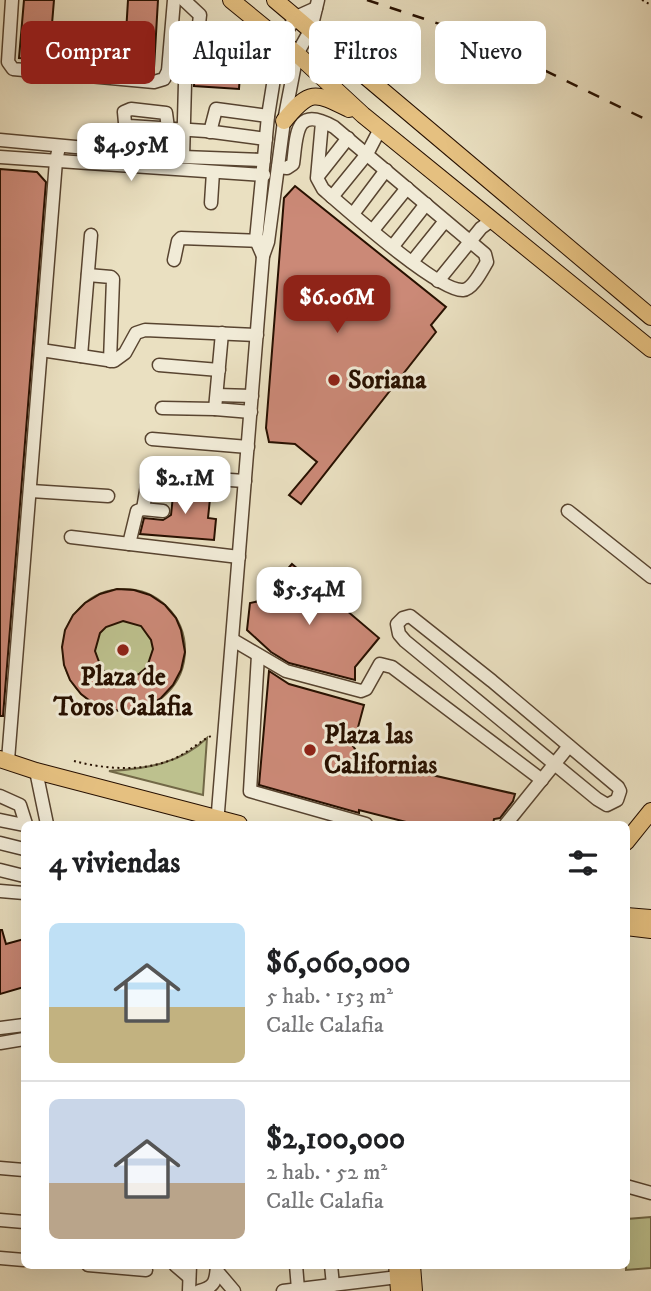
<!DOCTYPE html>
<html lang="es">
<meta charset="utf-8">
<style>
body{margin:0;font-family:"IM FELL DW Pica",serif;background:#f6f6f6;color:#202124;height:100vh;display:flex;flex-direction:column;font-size:26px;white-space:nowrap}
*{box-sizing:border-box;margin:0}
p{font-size:23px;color:#757577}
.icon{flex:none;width:38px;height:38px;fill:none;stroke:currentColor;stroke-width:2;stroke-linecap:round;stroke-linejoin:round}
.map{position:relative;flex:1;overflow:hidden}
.panel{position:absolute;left:21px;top:821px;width:609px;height:448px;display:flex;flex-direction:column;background:#fff;border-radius:10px;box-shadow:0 7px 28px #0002}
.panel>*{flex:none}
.top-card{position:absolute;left:21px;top:21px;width:609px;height:63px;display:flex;gap:14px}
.price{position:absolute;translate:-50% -60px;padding:0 16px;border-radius:14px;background:#fff;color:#222;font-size:23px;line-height:46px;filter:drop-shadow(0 2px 4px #0008)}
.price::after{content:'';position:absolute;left:50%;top:42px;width:21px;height:16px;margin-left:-10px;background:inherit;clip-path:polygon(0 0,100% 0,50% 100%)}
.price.selected{background:#8f2418;color:#fff}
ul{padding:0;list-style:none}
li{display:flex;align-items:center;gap:21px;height:175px;padding:0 28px}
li+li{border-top:2px solid #e0e0e0}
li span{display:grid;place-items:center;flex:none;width:196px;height:140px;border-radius:10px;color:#555}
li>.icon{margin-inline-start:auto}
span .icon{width:84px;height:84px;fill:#fffc;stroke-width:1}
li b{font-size:30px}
h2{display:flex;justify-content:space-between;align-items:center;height:84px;padding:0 28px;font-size:30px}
.tag{padding:0 24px;border-radius:10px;background:#fff;box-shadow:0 7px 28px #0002;font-size:24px;line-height:63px}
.tag.selected{background:#8f2418;color:#fff}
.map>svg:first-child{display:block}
.green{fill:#bdc18e;stroke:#726847;stroke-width:2}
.building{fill:#cb8977;stroke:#271000;stroke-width:2;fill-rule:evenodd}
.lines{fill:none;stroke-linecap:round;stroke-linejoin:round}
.minor-casing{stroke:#584430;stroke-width:15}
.major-casing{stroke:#271000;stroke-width:18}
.path{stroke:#271000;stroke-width:2;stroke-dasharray:2 3.5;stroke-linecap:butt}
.minor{stroke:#f1ebd7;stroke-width:12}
.major{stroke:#e5c080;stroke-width:16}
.rail{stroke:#271000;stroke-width:2.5;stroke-dasharray:12 12;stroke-linecap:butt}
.poi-dot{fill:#8f2418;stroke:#f1ebd7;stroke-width:2.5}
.labels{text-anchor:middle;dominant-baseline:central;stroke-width:6;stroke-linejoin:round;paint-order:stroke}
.poi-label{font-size:26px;font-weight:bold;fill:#271000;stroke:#f1ebd7;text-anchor:start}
</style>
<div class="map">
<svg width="651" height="1291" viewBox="0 0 651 1291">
<rect width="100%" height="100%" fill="#eae0c1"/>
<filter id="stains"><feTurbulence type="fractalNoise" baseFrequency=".00286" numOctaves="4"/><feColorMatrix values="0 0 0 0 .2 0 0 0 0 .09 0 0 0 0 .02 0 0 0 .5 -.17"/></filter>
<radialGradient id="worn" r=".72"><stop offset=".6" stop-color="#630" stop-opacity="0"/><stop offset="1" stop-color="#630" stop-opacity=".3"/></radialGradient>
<g class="green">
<circle cx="124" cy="650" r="61"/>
<path d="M207 738 203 795 109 771C145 769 180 764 207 738Z"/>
<polygon points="651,1217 651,1268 626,1270 627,1219"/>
</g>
<g class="building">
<polygon points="24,0 54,0 49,60 19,58"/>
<polygon points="128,0 158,0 154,68 124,66"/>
<polygon points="197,42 242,45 239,89 194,86"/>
<polygon points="0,169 37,172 46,182 3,716 0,716"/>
<polygon points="295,186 446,307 431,325 436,332 301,504 289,495 317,462 295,444 269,442 266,428 284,198"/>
<polygon points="174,486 211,489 208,518 216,519 214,540 140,534 144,518 163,520 171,515"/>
<polygon points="292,564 379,638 355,667 355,680 289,663 271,652 247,630 250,603 259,601"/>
<path d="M117 589 134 590 150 595 165 605 176 618 181 630 185 652 181 670 173 685 161 698 146 707 129 711 111 710 94 704 81 694 70 680 64 665 62 647 65 630 73 615 85 603 100 594ZM123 621 141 626 151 640 153 649 147 667 139 674 130 678 120 679 102 670 95 651 100 633 106 627Z"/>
<polygon points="269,671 289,684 364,705 353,746 362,759 515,794 513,801 500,818 494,819 493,824 414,824 359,810 359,813 259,785"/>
<polygon points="0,930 2,930 6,944 24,939 24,987 0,994"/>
</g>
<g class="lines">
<defs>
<g id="minor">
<polyline points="12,0 8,62 13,69 154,82 164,79 168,71 174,0"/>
<polyline points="184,0 200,15 198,33"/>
<polyline points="168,71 183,77 185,83 183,157"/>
<polyline points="168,128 166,113 131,109 124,112 125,123 129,126 206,131 266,139"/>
<polyline points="210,132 216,109 268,116"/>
<polyline points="0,140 183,157 264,160"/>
<polyline points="0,157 264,175"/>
<path d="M278 167 287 168 293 164C297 136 294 104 334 127L485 254 487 262C482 270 473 289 463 290 439 292 345 208 323 189L317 178 322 122"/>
<polyline points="318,176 348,138"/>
<polyline points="332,197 367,154 380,129"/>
<polyline points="211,203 213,172"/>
<polyline points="353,214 386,170"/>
<polyline points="373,230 407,188"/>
<polyline points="393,246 426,204"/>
<polyline points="263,256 256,240 268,116 280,41 296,17 316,8"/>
<polyline points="174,260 178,241 181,238 261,241"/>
<polyline points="412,262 445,221"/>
<polyline points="88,275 111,277 113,279 110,361"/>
<polyline points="438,281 481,228 492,220"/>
<polyline points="222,333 215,409 251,412"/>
<polyline points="41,350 114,361 125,353 136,333 145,330 257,335"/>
<polyline points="81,356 91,235"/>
<polyline points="159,365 219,370"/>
<polyline points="217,395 252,396"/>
<polyline points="162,408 215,409"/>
<polyline points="152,439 248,447"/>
<polyline points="31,491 108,496"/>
<polyline points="143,509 147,485 154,480 170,476 245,481"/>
<polyline points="568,511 651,577"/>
<polyline points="71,537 239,557"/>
<polyline points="129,544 137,511 143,509 163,511"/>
<polygon points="410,616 492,681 618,787 620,791 617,800 607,805 597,799 405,641 399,634 397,624 403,618"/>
<polyline points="233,640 286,671 361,691 366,689 380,664 392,667 542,780"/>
<polyline points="258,655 250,791 366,824"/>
<polyline points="8,760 56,161 59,147"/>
<polyline points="36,771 47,824"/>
<polyline points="0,796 20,805 26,824"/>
<polyline points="0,820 24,825"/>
<polyline points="217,824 263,256 268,242 284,121 297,54 311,29 318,0"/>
<polyline points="506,824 569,746"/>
<polyline points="0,843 24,849"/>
<polyline points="0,870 24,876"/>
<polyline points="0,891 24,893"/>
<polyline points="0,1028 24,1025"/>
<polyline points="0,1043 24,1039"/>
<polyline points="0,1168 24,1170"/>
<polyline points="626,1186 651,1193"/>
<polyline points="0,1220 24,1222"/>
<polyline points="0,1258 24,1260"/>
<polyline points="88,1265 146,1270"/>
<polyline points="175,1265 189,1277"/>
<polyline points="296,1265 298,1289"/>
<polyline points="331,1265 333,1285"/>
<polyline points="217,1271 234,1291"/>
<polyline points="189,1291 190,1265"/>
<path d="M199 1291C215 1287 216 1281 217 1265"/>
<polyline points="283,1291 398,1277"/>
</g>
<g id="major">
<polyline points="231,0 297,54 363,115 651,349"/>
<polyline points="275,0 651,317"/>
<path d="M284 121C310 89 315 92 349 109"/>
<polyline points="0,759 36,771 239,824"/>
<polyline points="626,842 651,811"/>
<polyline points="626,916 651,918"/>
<polyline points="626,927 651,930"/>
<polyline points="397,1265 399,1291"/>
<polyline points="412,1265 414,1291"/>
</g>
</defs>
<use href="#minor" class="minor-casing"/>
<use href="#major" class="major-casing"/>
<g class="path">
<polyline points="642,0 651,5"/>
<path d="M74 761C104 769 141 772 171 760 187 754 199 741 213 735"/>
</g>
<use href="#minor" class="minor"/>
<use href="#major" class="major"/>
<polyline class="rail" points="367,0 470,34 651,122"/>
</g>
<g class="poi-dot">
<circle cx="334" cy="380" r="7"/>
<circle cx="123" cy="650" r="7"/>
<circle cx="310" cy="750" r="7"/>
</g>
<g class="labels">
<g class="poi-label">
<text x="348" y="380">Soriana</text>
<text x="123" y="677" text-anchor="middle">Plaza de<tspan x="123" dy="30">Toros Calafia</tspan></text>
<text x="324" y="735">Plaza las<tspan x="324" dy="30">Californias</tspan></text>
</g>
</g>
<rect width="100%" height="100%" filter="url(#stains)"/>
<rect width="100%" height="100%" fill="url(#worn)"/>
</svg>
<b class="price" style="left:131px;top:183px">$4.95M</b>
<b class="price selected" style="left:337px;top:335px">$6.06M</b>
<b class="price" style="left:185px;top:516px">$2.1M</b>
<b class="price" style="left:309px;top:627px">$5.54M</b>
<div class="top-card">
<a class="tag selected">Comprar</a>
<a class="tag">Alquilar</a>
<a class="tag">Filtros</a>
<a class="tag">Nuevo</a>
</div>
<section class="panel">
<h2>4 viviendas<svg class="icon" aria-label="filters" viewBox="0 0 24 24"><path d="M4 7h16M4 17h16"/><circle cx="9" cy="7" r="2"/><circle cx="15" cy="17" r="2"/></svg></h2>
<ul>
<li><span style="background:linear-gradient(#bfe0f5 60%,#c2b280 0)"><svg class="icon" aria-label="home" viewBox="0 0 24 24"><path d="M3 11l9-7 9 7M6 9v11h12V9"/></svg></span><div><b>$6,060,000</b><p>5 hab. · 153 m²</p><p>Calle Calafia</p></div></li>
<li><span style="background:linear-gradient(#c9d6e8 60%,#b9a48a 0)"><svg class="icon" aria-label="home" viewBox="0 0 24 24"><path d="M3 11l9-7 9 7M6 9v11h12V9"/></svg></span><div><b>$2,100,000</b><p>2 hab. · 52 m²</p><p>Calle Calafia</p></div></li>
</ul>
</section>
</div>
